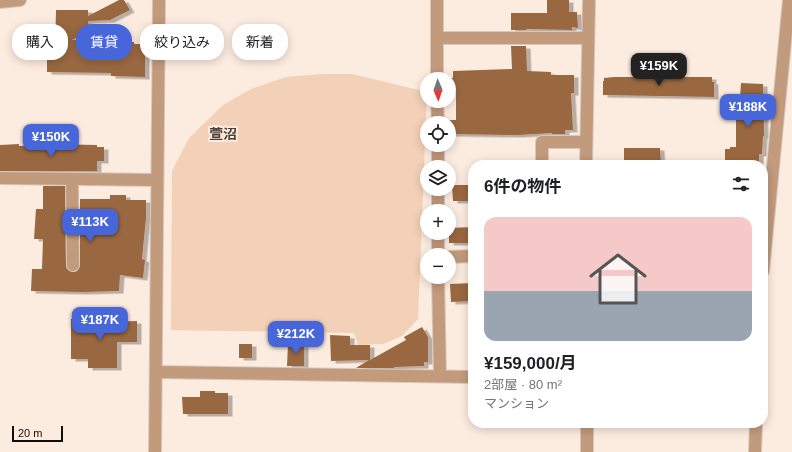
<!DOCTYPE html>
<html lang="ja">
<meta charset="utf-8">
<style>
body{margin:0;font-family:Arial,"Noto Sans JP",sans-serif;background:#f6f6f6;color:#202124;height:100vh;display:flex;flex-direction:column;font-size:15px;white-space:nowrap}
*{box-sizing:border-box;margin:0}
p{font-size:13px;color:#757577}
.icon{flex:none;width:22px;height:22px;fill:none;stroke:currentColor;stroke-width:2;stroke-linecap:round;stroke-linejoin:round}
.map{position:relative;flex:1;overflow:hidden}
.drawer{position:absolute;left:468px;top:160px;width:300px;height:268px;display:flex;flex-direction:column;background:#fff;border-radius:16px;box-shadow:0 2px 10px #0003}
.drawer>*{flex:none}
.banner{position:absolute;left:12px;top:24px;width:380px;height:36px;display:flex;gap:8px}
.needle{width:26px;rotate:178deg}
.fabs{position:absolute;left:420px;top:72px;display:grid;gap:8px}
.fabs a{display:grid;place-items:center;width:36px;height:36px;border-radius:50%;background:#fff;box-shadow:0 2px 10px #0003;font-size:20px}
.scale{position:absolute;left:12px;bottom:10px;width:51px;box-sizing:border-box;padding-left:4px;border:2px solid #120d09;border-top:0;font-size:11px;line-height:14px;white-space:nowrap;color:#120d09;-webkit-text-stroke:3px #fcebdf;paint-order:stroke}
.price{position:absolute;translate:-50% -34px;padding:0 9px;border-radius:8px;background:#4766da;color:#fff;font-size:13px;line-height:26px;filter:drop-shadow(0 1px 2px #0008)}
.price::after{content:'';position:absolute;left:50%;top:24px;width:12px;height:9px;margin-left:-6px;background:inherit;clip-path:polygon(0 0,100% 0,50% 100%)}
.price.on{background:#222;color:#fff}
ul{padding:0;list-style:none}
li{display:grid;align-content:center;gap:8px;height:212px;padding:0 16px}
li span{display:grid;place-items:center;height:124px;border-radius:12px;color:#555}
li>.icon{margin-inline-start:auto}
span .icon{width:72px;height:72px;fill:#fffc;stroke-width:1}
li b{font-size:17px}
h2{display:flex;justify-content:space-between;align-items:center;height:48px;padding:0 16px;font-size:17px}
.chip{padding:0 14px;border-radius:16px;background:#fff;box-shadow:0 2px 10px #0003;font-size:14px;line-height:36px}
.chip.on{background:#4766da;color:#fff}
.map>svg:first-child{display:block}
.pitch{fill:#f3d1b8}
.building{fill:#996841;filter:url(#shadow)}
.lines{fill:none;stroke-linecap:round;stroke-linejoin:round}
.minor-casing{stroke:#d7c7bd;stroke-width:14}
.minor{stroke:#c29a7c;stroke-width:12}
.labels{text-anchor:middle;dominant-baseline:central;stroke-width:4;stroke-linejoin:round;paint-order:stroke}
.quarter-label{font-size:14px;font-weight:bold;fill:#4d3f35;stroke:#fcebdf}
</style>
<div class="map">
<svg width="792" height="452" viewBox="0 0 792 452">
<defs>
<filter id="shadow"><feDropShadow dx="4.5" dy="2.5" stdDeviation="0" flood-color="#0004"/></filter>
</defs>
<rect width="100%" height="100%" fill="#fcebdf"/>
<polygon class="pitch" points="321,74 352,74 427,92 418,319 402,336 383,344 358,345 354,333 171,330 172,171 189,138 223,105 251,89 286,77"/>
<g class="building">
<polygon points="119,0 124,0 130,10 110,20 88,21 88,32 72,40 88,40 88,53 114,54 114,41 134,42 134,44 145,44 145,77 111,76 111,73 47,72 47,50 55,50 56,10 88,10 88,16"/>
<polygon points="547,0 569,0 569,12 577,12 578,28 572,27 572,30 526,29 526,30 511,30 511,13 547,13"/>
<polygon points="511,46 526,46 527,71 551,72 551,75 574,75 574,93 571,93 573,130 565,130 565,134 552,134 552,133 518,135 449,134 449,120 456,120 456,92 449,92 449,78 453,78 453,71 512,69"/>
<polygon points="614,77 712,77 712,82 714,82 714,97 603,95 603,81 604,81 604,78"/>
<polygon points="741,83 763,84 764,136 763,136 762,154 759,154 759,164 757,164 757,165 725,165 725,149 730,149 730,147 736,147 736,115 739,115"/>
<polygon points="19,144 19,146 47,145 47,144 97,145 97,147 104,147 104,161 97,161 97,171 0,171 0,145"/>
<polygon points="624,148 660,148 661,164 624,165"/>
<polygon points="452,185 469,185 469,201 453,201"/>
<polygon points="43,186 65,186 66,265 67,269 73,272 77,271 80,265 80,199 110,199 110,195 126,195 126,200 146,200 146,218 142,259 145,260 143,278 120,275 119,291 83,292 31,291 32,269 42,269 43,239 34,239 36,209 43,209"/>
<polygon points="473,227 473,243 449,243 449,228"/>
<polygon points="473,283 473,301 451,302 450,284"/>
<polygon points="71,319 99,319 99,322 137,321 137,342 117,342 117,368 88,368 88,359 71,359"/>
<polygon points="422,327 428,337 428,362 424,362 424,366 394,367 394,368 356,368 369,360 331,361 330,335 350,336 350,345 370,345 370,360 406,340 404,337"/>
<rect x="239" y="344" width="13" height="14"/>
<polygon points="288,344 304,345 304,366 287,366"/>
<polygon points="200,391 215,391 215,393 228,393 228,414 183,414 182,397 200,397"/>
</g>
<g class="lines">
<defs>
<g id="minor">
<polyline points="437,0 437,79"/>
<polyline points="0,2 20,0"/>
<polyline points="437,38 588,38"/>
<polyline points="437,101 438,123"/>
<polyline points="438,145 438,167"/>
<polyline points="542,165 542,142 586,142"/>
<polyline points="586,165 589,0"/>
<polyline points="0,178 157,180"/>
<polyline points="72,179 73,265"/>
<polyline points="438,189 438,211"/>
<polyline points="438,233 438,255"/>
<polyline points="449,257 473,256"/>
<polyline points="763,271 789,0"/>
<polyline points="438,277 440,376"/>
<polyline points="156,372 473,377"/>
<polyline points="155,452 159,0"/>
<polyline points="587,452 587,423"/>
<polyline points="755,452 756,423"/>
</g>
</defs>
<use href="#minor" class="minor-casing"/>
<use href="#minor" class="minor"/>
</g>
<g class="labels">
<g class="quarter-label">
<text x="223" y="134">萱沼</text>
</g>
</g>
</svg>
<div class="fabs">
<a><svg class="needle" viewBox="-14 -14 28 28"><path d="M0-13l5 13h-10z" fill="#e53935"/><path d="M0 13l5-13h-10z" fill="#757577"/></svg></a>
<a><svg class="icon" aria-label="locate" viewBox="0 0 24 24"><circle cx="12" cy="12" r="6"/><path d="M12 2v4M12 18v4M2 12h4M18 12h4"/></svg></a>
<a><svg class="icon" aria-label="layers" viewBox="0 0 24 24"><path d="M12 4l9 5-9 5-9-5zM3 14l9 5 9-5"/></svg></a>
<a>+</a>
<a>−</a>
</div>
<div class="scale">20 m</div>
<b class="price on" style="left:659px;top:87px">¥159K</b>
<b class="price" style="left:748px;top:128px">¥188K</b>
<b class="price" style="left:51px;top:158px">¥150K</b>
<b class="price" style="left:90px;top:243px">¥113K</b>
<b class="price" style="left:100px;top:341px">¥187K</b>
<b class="price" style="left:296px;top:355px">¥212K</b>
<div class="banner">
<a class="chip">購入</a>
<a class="chip on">賃貸</a>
<a class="chip">絞り込み</a>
<a class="chip">新着</a>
</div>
<section class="drawer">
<h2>6件の物件<svg class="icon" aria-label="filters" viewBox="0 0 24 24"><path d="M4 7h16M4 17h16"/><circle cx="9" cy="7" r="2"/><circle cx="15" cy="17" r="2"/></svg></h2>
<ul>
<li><span style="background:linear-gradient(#f6c9c9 60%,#9aa5b1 0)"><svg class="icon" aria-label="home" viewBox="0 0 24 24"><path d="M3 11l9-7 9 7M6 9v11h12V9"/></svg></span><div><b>¥159,000/月</b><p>2部屋 · 80 m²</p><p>マンション</p></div></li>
</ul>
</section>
</div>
